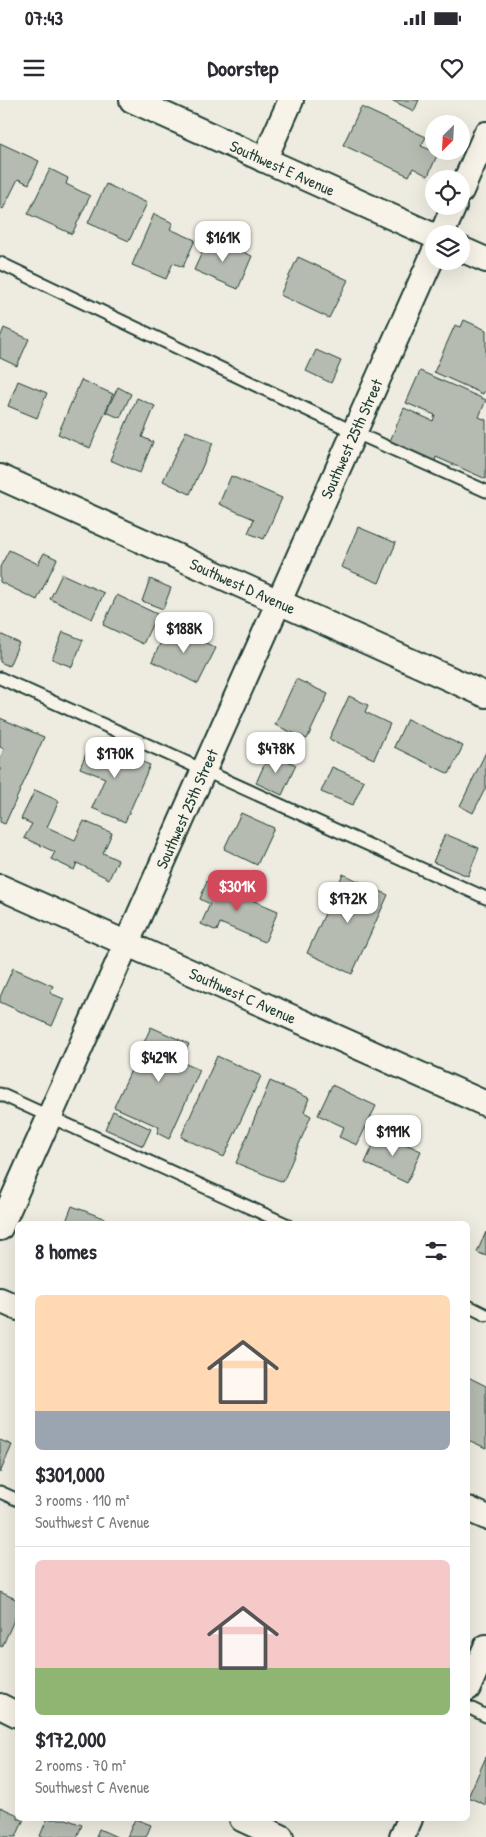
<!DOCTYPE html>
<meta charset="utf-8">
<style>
body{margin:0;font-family:"Patrick Hand",sans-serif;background:#f7f7f7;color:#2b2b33;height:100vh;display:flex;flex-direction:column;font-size:19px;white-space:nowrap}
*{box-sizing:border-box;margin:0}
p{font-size:16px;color:#7c7c81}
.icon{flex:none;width:28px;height:28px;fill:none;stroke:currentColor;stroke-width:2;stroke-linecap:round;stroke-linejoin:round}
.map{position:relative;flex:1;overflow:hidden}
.details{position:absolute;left:15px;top:1121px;width:455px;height:600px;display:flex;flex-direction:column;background:#fff;border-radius:8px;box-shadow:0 5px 20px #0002}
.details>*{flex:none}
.needle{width:32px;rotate:204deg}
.controls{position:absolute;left:425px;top:15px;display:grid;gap:10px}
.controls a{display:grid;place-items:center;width:45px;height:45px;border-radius:50%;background:#fff;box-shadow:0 5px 20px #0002;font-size:25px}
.price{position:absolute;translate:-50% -42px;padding:0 11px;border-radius:10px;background:#fff;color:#222;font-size:16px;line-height:32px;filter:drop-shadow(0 1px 2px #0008)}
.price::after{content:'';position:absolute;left:50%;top:30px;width:15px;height:11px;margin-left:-8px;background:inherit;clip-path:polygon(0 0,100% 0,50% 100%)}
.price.current{background:#d1495b;color:#fff}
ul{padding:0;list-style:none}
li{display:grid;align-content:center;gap:10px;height:265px;padding:0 20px}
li+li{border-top:1px solid #e1e1e2}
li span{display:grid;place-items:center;height:155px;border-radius:8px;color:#555}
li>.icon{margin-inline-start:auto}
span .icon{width:90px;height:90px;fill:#fffc;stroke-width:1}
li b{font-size:21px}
h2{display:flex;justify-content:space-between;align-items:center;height:60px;padding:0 20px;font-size:21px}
.status{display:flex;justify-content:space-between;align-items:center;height:35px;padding:0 25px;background:#fff;direction:ltr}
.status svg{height:14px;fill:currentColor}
header{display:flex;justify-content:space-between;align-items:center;height:65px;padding:0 20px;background:#fff;font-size:22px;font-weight:700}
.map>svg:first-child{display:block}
.building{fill:#b5bbb0;stroke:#1f3d34}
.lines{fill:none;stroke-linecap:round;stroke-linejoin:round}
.service-casing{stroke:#1f3d34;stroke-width:15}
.minor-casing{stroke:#1f3d34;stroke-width:28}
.service{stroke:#f7f3e8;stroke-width:11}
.minor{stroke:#f7f3e8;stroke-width:24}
.labels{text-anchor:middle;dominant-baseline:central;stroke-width:4;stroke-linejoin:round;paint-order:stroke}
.street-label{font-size:16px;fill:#1f3d34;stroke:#f7f3e8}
</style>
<div class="status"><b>07:43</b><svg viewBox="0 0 49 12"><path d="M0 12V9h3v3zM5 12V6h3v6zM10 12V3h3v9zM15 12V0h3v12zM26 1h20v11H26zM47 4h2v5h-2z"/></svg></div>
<header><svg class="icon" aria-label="menu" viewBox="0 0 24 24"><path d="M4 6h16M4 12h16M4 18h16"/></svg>Doorstep<svg class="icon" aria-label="heart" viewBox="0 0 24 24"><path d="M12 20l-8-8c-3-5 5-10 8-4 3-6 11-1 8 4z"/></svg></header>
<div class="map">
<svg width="486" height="1737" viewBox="0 0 486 1737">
<rect width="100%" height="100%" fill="#eeece1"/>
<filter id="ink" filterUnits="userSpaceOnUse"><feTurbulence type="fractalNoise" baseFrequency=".02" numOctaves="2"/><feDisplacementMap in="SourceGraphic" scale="10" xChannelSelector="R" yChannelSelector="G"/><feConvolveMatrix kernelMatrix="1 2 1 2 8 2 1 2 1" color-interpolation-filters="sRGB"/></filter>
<g filter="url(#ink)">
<g class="building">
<polygon points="391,0 419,0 414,11"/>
<polygon points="361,7 426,37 421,46 438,53 428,76 413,68 409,76 343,45"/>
<polygon points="0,43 39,61 29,84 18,79 3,109 0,107"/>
<polygon points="50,69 68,78 66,84 90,96 72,134 28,114"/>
<polygon points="106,84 147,103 129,141 88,123"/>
<polygon points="154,114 173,123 170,129 195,140 183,167 173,163 166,179 132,165"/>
<polygon points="209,137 252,156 238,189 194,170"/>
<polygon points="298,157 348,180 329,218 280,195"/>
<polygon points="464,220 486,230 486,288 483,294 434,272 455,225 461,227"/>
<polygon points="4,228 29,239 17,266 0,258 0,238"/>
<polygon points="316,250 341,261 331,283 306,271"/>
<polygon points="420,271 486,300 479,317 486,320 486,379 436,357 435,361 390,341 404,308 433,321 435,315 406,303"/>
<polygon points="81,280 113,294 90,348 58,334"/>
<polygon points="18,281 47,293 37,318 8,306"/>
<polygon points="118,287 131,294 120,318 106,312"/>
<polygon points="137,298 155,306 142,337 153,342 140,373 110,360"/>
<polygon points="186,331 213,343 190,394 163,381"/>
<polygon points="231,376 282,398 264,439 248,433 254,419 219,404"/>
<polygon points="358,427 396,443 379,483 341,467"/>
<polygon points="9,450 38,464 44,453 57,459 37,500 0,482 0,467"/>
<polygon points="62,474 104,493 92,519 50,499"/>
<polygon points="150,479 171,488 163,509 142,501"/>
<polygon points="117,495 157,514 143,544 103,525"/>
<polygon points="169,525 216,548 198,584 152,561"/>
<polygon points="63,532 83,540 72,567 52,559"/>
<polygon points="0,534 19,543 9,566 0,562"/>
<polygon points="296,579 328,594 307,639 275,625"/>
<polygon points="349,596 368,605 365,612 390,624 374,659 329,639"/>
<polygon points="0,618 44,637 5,724 0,722 0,659 4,649 0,647"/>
<polygon points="407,619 463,646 449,674 394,647"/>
<polygon points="92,640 150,665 125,722 92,708 105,678 80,668"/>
<polygon points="270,652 296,665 282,695 256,683"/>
<polygon points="486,652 486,687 473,713 460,706"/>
<polygon points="332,667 364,681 353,705 321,692"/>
<polygon points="35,690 59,701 47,727 75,740 84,721 112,733 103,753 118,760 109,779 77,763 74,770 51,759 55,752 24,738 32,724 21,719"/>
<polygon points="241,713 274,728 257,765 224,749"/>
<polygon points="445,734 479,748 468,776 433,762"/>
<polygon points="343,774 388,795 352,874 307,853"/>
<polygon points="207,781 278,811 265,842 220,823 217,831 201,824 210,804 200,799"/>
<polygon points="13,868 53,886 50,893 64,899 52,926 0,902 0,897"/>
<polygon points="151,927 189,944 181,962 200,970 169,1039 157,1033 159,1027 114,1007"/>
<polygon points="217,956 261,976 224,1057 181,1037"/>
<polygon points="270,981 309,998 304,1012 311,1016 283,1082 236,1063"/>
<polygon points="332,985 376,1006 357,1045 339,1037 344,1027 318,1015"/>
<polygon points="113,1011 151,1029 143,1046 105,1029"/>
<polygon points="379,1032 421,1051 407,1083 365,1063"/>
<polygon points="72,1106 116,1123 115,1124 65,1124"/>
<polygon points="486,1132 486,1156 477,1152"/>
<polygon points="468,1277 486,1286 486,1348 468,1340"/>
<polygon points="0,1340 12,1345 0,1373"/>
<polygon points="0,1492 18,1500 18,1511 2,1547 0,1546"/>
<polygon points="486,1657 486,1705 468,1697"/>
<polygon points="0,1707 18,1715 18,1719 24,1719 16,1737 0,1737"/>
<polygon points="47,1719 66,1719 82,1725 77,1737 42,1737 40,1736"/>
<polygon points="135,1719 151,1725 146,1737 127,1737"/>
<polygon points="99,1729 117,1737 96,1737"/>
</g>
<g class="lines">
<defs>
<g id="service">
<polyline points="0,163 354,332 486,391"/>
<polyline points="0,578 486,798"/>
<polyline points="0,994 286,1124"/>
<polyline points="468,1206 486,1215"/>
<polyline points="0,1392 18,1400"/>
<polyline points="468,1607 486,1616"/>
</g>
<g id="minor">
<path id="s1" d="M132 0 434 136"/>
<polyline points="264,60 291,0"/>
<polyline points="461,91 486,34"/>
<polyline points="442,134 454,106"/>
<polyline points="461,149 486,160"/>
<path id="s2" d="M0 377 486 595"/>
<path id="s3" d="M0 787 486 1004"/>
<path id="s4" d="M0 1128 434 153"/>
<polyline points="0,1200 18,1208"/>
<polyline points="468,1409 486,1417"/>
<polyline points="468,1588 486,1547"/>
<polyline points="0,1606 18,1615"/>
<polyline points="242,1719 281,1737"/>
<polyline points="402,1737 410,1719"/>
</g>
</defs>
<use href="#service" class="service-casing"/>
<use href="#minor" class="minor-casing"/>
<use href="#service" class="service"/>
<use href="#minor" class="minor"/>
</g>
</g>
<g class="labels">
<g class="street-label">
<text stroke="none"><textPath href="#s1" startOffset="165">Southwest E Avenue</textPath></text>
<text stroke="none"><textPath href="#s4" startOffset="864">Southwest 25th Street</textPath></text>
<text stroke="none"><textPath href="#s2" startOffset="266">Southwest D Avenue</textPath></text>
<text stroke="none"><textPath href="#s4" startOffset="459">Southwest 25th Street</textPath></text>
<text stroke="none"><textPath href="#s3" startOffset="266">Southwest C Avenue</textPath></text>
</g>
</g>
</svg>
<div class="controls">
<a><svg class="needle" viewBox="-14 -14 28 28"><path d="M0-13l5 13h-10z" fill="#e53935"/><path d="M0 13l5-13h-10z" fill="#7c7c81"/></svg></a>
<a><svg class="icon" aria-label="locate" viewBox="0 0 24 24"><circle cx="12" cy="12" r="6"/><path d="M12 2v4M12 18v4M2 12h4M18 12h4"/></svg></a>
<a><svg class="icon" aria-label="layers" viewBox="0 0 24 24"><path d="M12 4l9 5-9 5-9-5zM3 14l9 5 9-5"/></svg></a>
</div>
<b class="price" style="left:223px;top:163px">$161K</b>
<b class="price" style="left:184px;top:554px">$188K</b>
<b class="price" style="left:276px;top:674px">$478K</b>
<b class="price" style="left:115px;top:679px">$170K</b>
<b class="price current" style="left:237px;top:812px">$301K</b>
<b class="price" style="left:348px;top:824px">$172K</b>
<b class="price" style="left:159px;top:983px">$429K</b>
<b class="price" style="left:393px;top:1057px">$191K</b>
<section class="details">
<h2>8 homes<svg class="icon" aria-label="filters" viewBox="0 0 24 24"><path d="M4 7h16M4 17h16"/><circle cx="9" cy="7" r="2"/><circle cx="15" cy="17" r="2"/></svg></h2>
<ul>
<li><span style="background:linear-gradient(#ffd9b3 75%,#9aa5b1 0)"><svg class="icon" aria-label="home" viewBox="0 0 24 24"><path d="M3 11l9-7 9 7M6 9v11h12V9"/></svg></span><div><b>$301,000</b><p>3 rooms · 110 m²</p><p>Southwest C Avenue</p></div></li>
<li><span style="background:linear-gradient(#f6c9c9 70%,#8fb573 0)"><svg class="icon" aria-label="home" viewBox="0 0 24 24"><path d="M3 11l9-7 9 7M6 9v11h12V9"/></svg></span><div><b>$172,000</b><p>2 rooms · 70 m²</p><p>Southwest C Avenue</p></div></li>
</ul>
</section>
</div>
